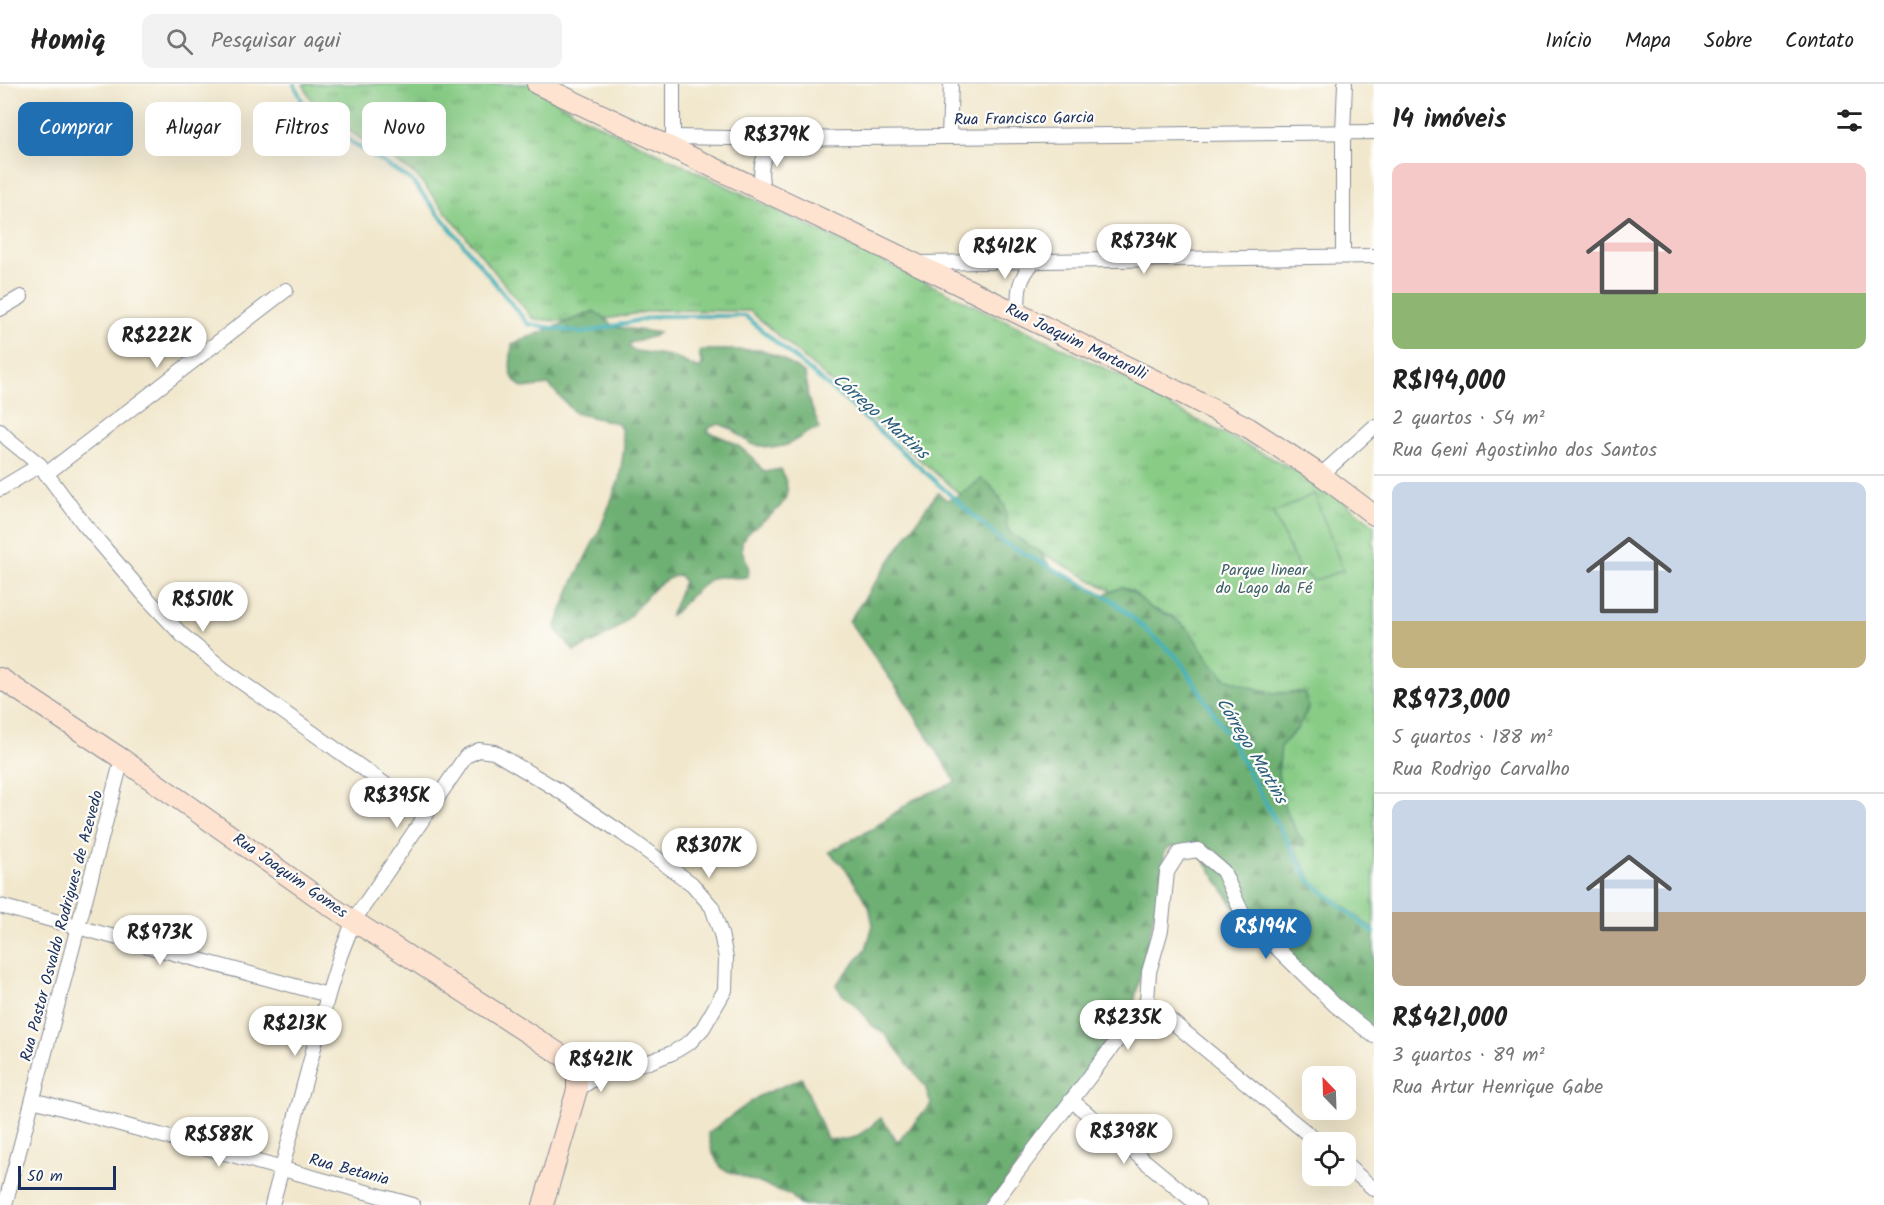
<!DOCTYPE html>
<html lang="pt">
<meta charset="utf-8">
<style>
body{margin:0;font-family:Kalam,sans-serif;background:#f2f2f2;color:#222;height:100vh;display:flex;flex-direction:column;font-size:22px;white-space:nowrap}
*{box-sizing:border-box;margin:0}
p{font-size:20px;color:#767676}
.icon{flex:none;width:33px;height:33px;fill:none;stroke:currentColor;stroke-width:2;stroke-linecap:round;stroke-linejoin:round}
.map{position:relative;flex:1;overflow:hidden}
.panel{display:flex;flex-direction:column;background:#fff;width:510px}
.panel>*{flex:none}
.guide{position:absolute;left:18px;top:18px;width:570px;height:54px;display:flex;gap:12px}
.needle{width:39px;rotate:337deg}
.buttons{position:absolute;left:1302px;top:982px;display:grid;gap:12px}
.buttons a{display:grid;place-items:center;width:54px;height:54px;border-radius:12px;background:#fff;box-shadow:0 6px 24px #0002;font-size:30px}
.scale{position:absolute;left:18px;bottom:15px;width:98px;box-sizing:border-box;padding-left:6px;border:3px solid #1b2f5e;border-top:0;font-size:16px;line-height:21px;white-space:nowrap;color:#1b2f5e;-webkit-text-stroke:4px #fdfcf7;paint-order:stroke}
.price{position:absolute;translate:-50% -51px;padding:0 14px;border-radius:21px;background:#fff;color:#222;font-size:20px;line-height:39px;filter:drop-shadow(0 2px 3px #0008)}
.price::after{content:'';position:absolute;left:50%;top:36px;width:18px;height:14px;margin-left:-9px;background:inherit;clip-path:polygon(0 0,100% 0,50% 100%)}
.price.on{background:#1f6fb2;color:#fff}
ul{padding:0;list-style:none}
li{display:grid;align-content:center;gap:12px;height:318px;padding:0 18px}
li+li{border-top:2px solid #e0e0e0}
li span{display:grid;place-items:center;height:186px;border-radius:12px;color:#555}
li>.icon{margin-inline-start:auto}
span .icon{width:108px;height:108px;fill:#fffc;stroke-width:1}
li b{font-size:26px}
h2{display:flex;justify-content:space-between;align-items:center;height:72px;padding:0 18px;font-size:26px}
.tag{padding:0 21px;border-radius:12px;background:#fff;box-shadow:0 6px 24px #0002;font-size:21px;line-height:54px}
.tag.on{background:#1f6fb2;color:#fff}
header{display:flex;align-items:center;gap:36px;box-sizing:border-box;height:84px;padding:0 30px;background:#fff;border-bottom:2px solid #e0e0e0}
header strong{font-size:28px}
nav{display:flex;gap:33px;margin-inline-start:auto;font-size:21px}
.search{width:420px;height:54px;background:#f2f2f2;display:flex;align-items:center;gap:15px;box-sizing:border-box;padding:0 21px;border-radius:12px;color:#767676;font-size:22px}
main{display:flex;flex:1;min-height:0}
.map>svg:first-child{display:block}
.grass{fill:url(#grass-tufts);stroke:#527e72;stroke-width:1.5}
.forest{fill:url(#forest-firs);stroke:#447068;stroke-width:1.5}
.garden{fill:#88cc86;stroke:#527e72;stroke-width:1.5}
.lines{fill:none;stroke-linecap:round;stroke-linejoin:round}
.stream{stroke:#40b0b9;stroke-width:4}
.street-casing{stroke:#868b95;stroke-width:16}
.secondary-casing{stroke:#868b95;stroke-width:22}
.street{stroke:#fff;stroke-width:14}
.secondary{stroke:#fee3d1;stroke-width:20}
.labels{text-anchor:middle;dominant-baseline:central;stroke-width:4.5;stroke-linejoin:round;paint-order:stroke}
.street-label{font-size:16px;fill:#1b2f5e;stroke:#fdfcf7}
.park-label{font-size:16px;fill:#3c5e6a;stroke:#fdfcf7}
.water-label{font-size:18px;font-style:italic;fill:#285c7e;stroke:#fdfcf7}
</style>
<header>
<strong>Homiq</strong>
<div class="search"><svg class="icon" aria-label="search" viewBox="0 0 24 24"><circle cx="10" cy="10" r="6"/><path d="M15 15l6 6"/></svg>Pesquisar aqui</div>
<nav><a>Início</a><a>Mapa</a><a>Sobre</a><a>Contato</a></nav>
</header>
<main>
<div class="map">
<svg width="1374" height="1121" viewBox="0 0 1374 1121">
<defs>
<pattern id="grass-tufts" width="24" height="20" patternUnits="userSpaceOnUse" patternTransform="scale(1.5)"><rect width="24" height="20" fill="#88cc86"/><path d="M3 7l-1-3M5 7V3M7 7l1-3M15 17l-1-3M17 17v-4M19 17l1-3" fill="none" stroke="#6ea671"/></pattern>
<pattern id="forest-firs" width="22" height="20" patternUnits="userSpaceOnUse" patternTransform="scale(1.5)"><rect width="22" height="20" fill="#6eb073"/><path d="M5 1l3.5 6h-7zM16 11l3.5 6h-7z" fill="#5a9062"/></pattern>
</defs>
<rect width="100%" height="100%" fill="#fdfcf7"/>
<filter id="ink" filterUnits="userSpaceOnUse"><feTurbulence type="fractalNoise" baseFrequency=".0167" numOctaves="2"/><feDisplacementMap in="SourceGraphic" scale="12" xChannelSelector="R" yChannelSelector="G"/><feConvolveMatrix kernelMatrix="1 2 1 2 8 2 1 2 1" color-interpolation-filters="sRGB"/></filter>
<filter id="wash" filterUnits="userSpaceOnUse"><feTurbulence type="fractalNoise" baseFrequency=".008" numOctaves="4" result="noise"/><feDisplacementMap in="SourceGraphic" scale="24" xChannelSelector="R" yChannelSelector="G"/><feGaussianBlur stdDeviation="1.35" result="paint"/><feColorMatrix in="noise" values="0 0 0 0 0 0 0 0 0 0 0 0 0 0 0 0 0 1.4 0 .05"/><feComposite in="paint" operator="in"/></filter>
<g filter="url(#wash)">
<rect width="100%" height="100%" fill="#f1e7cc"/>
<polygon class="grass" points="303,0 529,0 583,33 1160,311 1171,323 1315,396 1374,441 1374,846 1313,799 1230,639 1186,573 1108,505 1003,448 750,227 656,226 584,239 533,235 415,90 316,25"/>
<g class="forest">
<path d="M594 227 616 243 659 249 654 252 630 259 629 264 636 267 671 272 699 285 702 282 699 270 702 266H762L781 274 805 290 808 314 820 345 812 346 787 361 773 364 751 360 732 345 719 340 710 343 708 348C733 356 748 366 764 388L781 385C783 390 786 397 787 403 791 426 753 438 743 456 737 469 752 478 748 492 737 497 728 491 716 493 703 496 681 523 670 533L684 497 680 491C653 495 639 525 620 542 606 553 590 560 574 567L559 549 556 542 572 500 601 443 619 396 624 364 621 345 617 339 575 329 549 301 523 304C505 292 511 280 512 260Z"/>
<path d="M982 395 991 402 1005 422 1007 442 1011 450 1042 470 1051 484 1103 511 1122 503 1132 507 1151 524 1171 532 1189 546 1211 579 1225 594 1269 609 1304 608 1309 623 1297 645 1281 662 1278 690 1285 725 1304 761 1288 759 1309 796 1341 822 1346 823 1357 836 1374 849V956L1249 846 1202 773 1186 764 1172 762 1165 766 1160 805 1134 919 1109 951 1108 963 988 1121H800L791 1111 722 1085 712 1068 708 1049 759 1012 802 994 827 1055C855 1058 860 1051 881 1034 889 1041 889 1051 898 1057L931 1020 925 1002 885 950 870 940 859 924 843 911 836 901 866 865 873 841 869 822 846 785 829 768 872 745 913 716 956 698 901 610 849 537 926 424 938 409 947 416 959 411Z"/>
</g>
<polygon class="garden" points="1314,410 1343,486 1314,497 1298,483 1273,429"/>
<g class="lines">
<polyline class="stream" points="294,0 309,31 411,96 528,240 583,249 657,232 745,232 847,318 1004,459 1111,515 1178,574 1230,654 1275,736 1309,796 1374,849"/>
</g>
</g>
<g filter="url(#ink)">
<g class="lines">
<defs>
<g id="street">
<polyline points="949,52 951,0"/>
<polyline points="674,53 779,55 1374,48"/>
<polyline points="673,61 673,0"/>
<path d="M764 108C758 88 761 67 779 55"/>
<polyline points="1343,171 1343,48 1345,0"/>
<polyline points="919,179 1374,172"/>
<polyline points="0,225 21,213"/>
<path d="M1018 229C1018 206 1018 196 1034 177"/>
<polyline points="0,347 8,355 40,381 83,439 147,514 182,551 223,585 427,730"/>
<polyline points="46,390 286,206"/>
<polyline points="1321,391 1374,343"/>
<polyline points="0,405 40,381"/>
<polyline points="0,822 328,911"/>
<polyline points="1147,917 1319,1059"/>
<polyline points="577,1006 607,986"/>
<polyline points="33,1016 413,1121"/>
<polyline points="1071,1016 1198,1121"/>
<polyline points="1346,1081 1374,1105"/>
<polyline points="5,1121 122,675"/>
<polyline points="272,1121 328,911 340,872 354,836 466,672 479,666 494,668 558,706 622,749 692,800 712,823 721,850 726,874 725,906 703,944 690,958 672,969 649,978 607,986 566,974"/>
<polyline points="992,1121 1147,917 1149,888 1161,846 1167,788 1179,769 1198,766 1223,787 1243,831 1335,921 1374,952"/>
</g>
<g id="secondary">
<polyline points="537,0 871,158 1179,308 1249,344 1321,391 1374,431"/>
<polyline points="0,594 122,675 329,821 566,974 577,991 577,1006 543,1121"/>
</g>
</defs>
<use href="#street" class="street-casing"/>
<use href="#secondary" class="secondary-casing"/>
<use href="#street" class="street"/>
<use href="#secondary" class="secondary"/>
</g>
</g>
<g class="labels">
<g class="street-label">
<text transform="translate(1024 35) rotate(-1)">Rua Francisco Garcia</text>
<text transform="translate(1076 258) rotate(26)">Rua Joaquim Martarolli</text>
<text transform="translate(290 792) rotate(35)">Rua Joaquim Gomes</text>
<text transform="translate(62 842) rotate(-75)">Rua Pastor Osvaldo Rodrigues de Azevedo</text>
<text transform="translate(349 1086) rotate(15)">Rua Betania</text>
</g>
<g class="park-label">
<text x="1264" y="486">Parque linear<tspan x="1264" dy="18">do Lago da Fé</tspan></text>
</g>
<g class="water-label">
<text transform="translate(880 333) rotate(41)">Córrego Martins</text>
<text transform="translate(1251 667) rotate(59)">Córrego Martins</text>
</g>
</g>
</svg>
<div class="buttons">
<a><svg class="needle" viewBox="-14 -14 28 28"><path d="M0-13l5 13h-10z" fill="#e53935"/><path d="M0 13l5-13h-10z" fill="#767676"/></svg></a>
<a><svg class="icon" aria-label="locate" viewBox="0 0 24 24"><circle cx="12" cy="12" r="6"/><path d="M12 2v4M12 18v4M2 12h4M18 12h4"/></svg></a>
</div>
<div class="scale">50 m</div>
<b class="price" style="left:777px;top:84px">R$379K</b>
<b class="price" style="left:1144px;top:191px">R$734K</b>
<b class="price" style="left:1005px;top:196px">R$412K</b>
<b class="price" style="left:157px;top:285px">R$222K</b>
<b class="price" style="left:203px;top:549px">R$510K</b>
<b class="price" style="left:397px;top:745px">R$395K</b>
<b class="price" style="left:709px;top:795px">R$307K</b>
<b class="price on" style="left:1266px;top:876px">R$194K</b>
<b class="price" style="left:160px;top:882px">R$973K</b>
<b class="price" style="left:1128px;top:967px">R$235K</b>
<b class="price" style="left:295px;top:973px">R$213K</b>
<b class="price" style="left:601px;top:1009px">R$421K</b>
<b class="price" style="left:1124px;top:1081px">R$398K</b>
<b class="price" style="left:219px;top:1084px">R$588K</b>
<div class="guide">
<a class="tag on">Comprar</a>
<a class="tag">Alugar</a>
<a class="tag">Filtros</a>
<a class="tag">Novo</a>
</div>
</div>
<section class="panel">
<h2>14 imóveis<svg class="icon" aria-label="filters" viewBox="0 0 24 24"><path d="M4 7h16M4 17h16"/><circle cx="9" cy="7" r="2"/><circle cx="15" cy="17" r="2"/></svg></h2>
<ul>
<li><span style="background:linear-gradient(#f6c9c9 70%,#8fb573 0)"><svg class="icon" aria-label="home" viewBox="0 0 24 24"><path d="M3 11l9-7 9 7M6 9v11h12V9"/></svg></span><div><b>R$194,000</b><p>2 quartos · 54 m²</p><p>Rua Geni Agostinho dos Santos</p></div></li>
<li><span style="background:linear-gradient(#c9d6e8 75%,#c2b280 0)"><svg class="icon" aria-label="home" viewBox="0 0 24 24"><path d="M3 11l9-7 9 7M6 9v11h12V9"/></svg></span><div><b>R$973,000</b><p>5 quartos · 188 m²</p><p>Rua Rodrigo Carvalho</p></div></li>
<li><span style="background:linear-gradient(#c9d6e8 60%,#b9a48a 0)"><svg class="icon" aria-label="home" viewBox="0 0 24 24"><path d="M3 11l9-7 9 7M6 9v11h12V9"/></svg></span><div><b>R$421,000</b><p>3 quartos · 89 m²</p><p>Rua Artur Henrique Gabe</p></div></li>
</ul>
</section>
</main>
